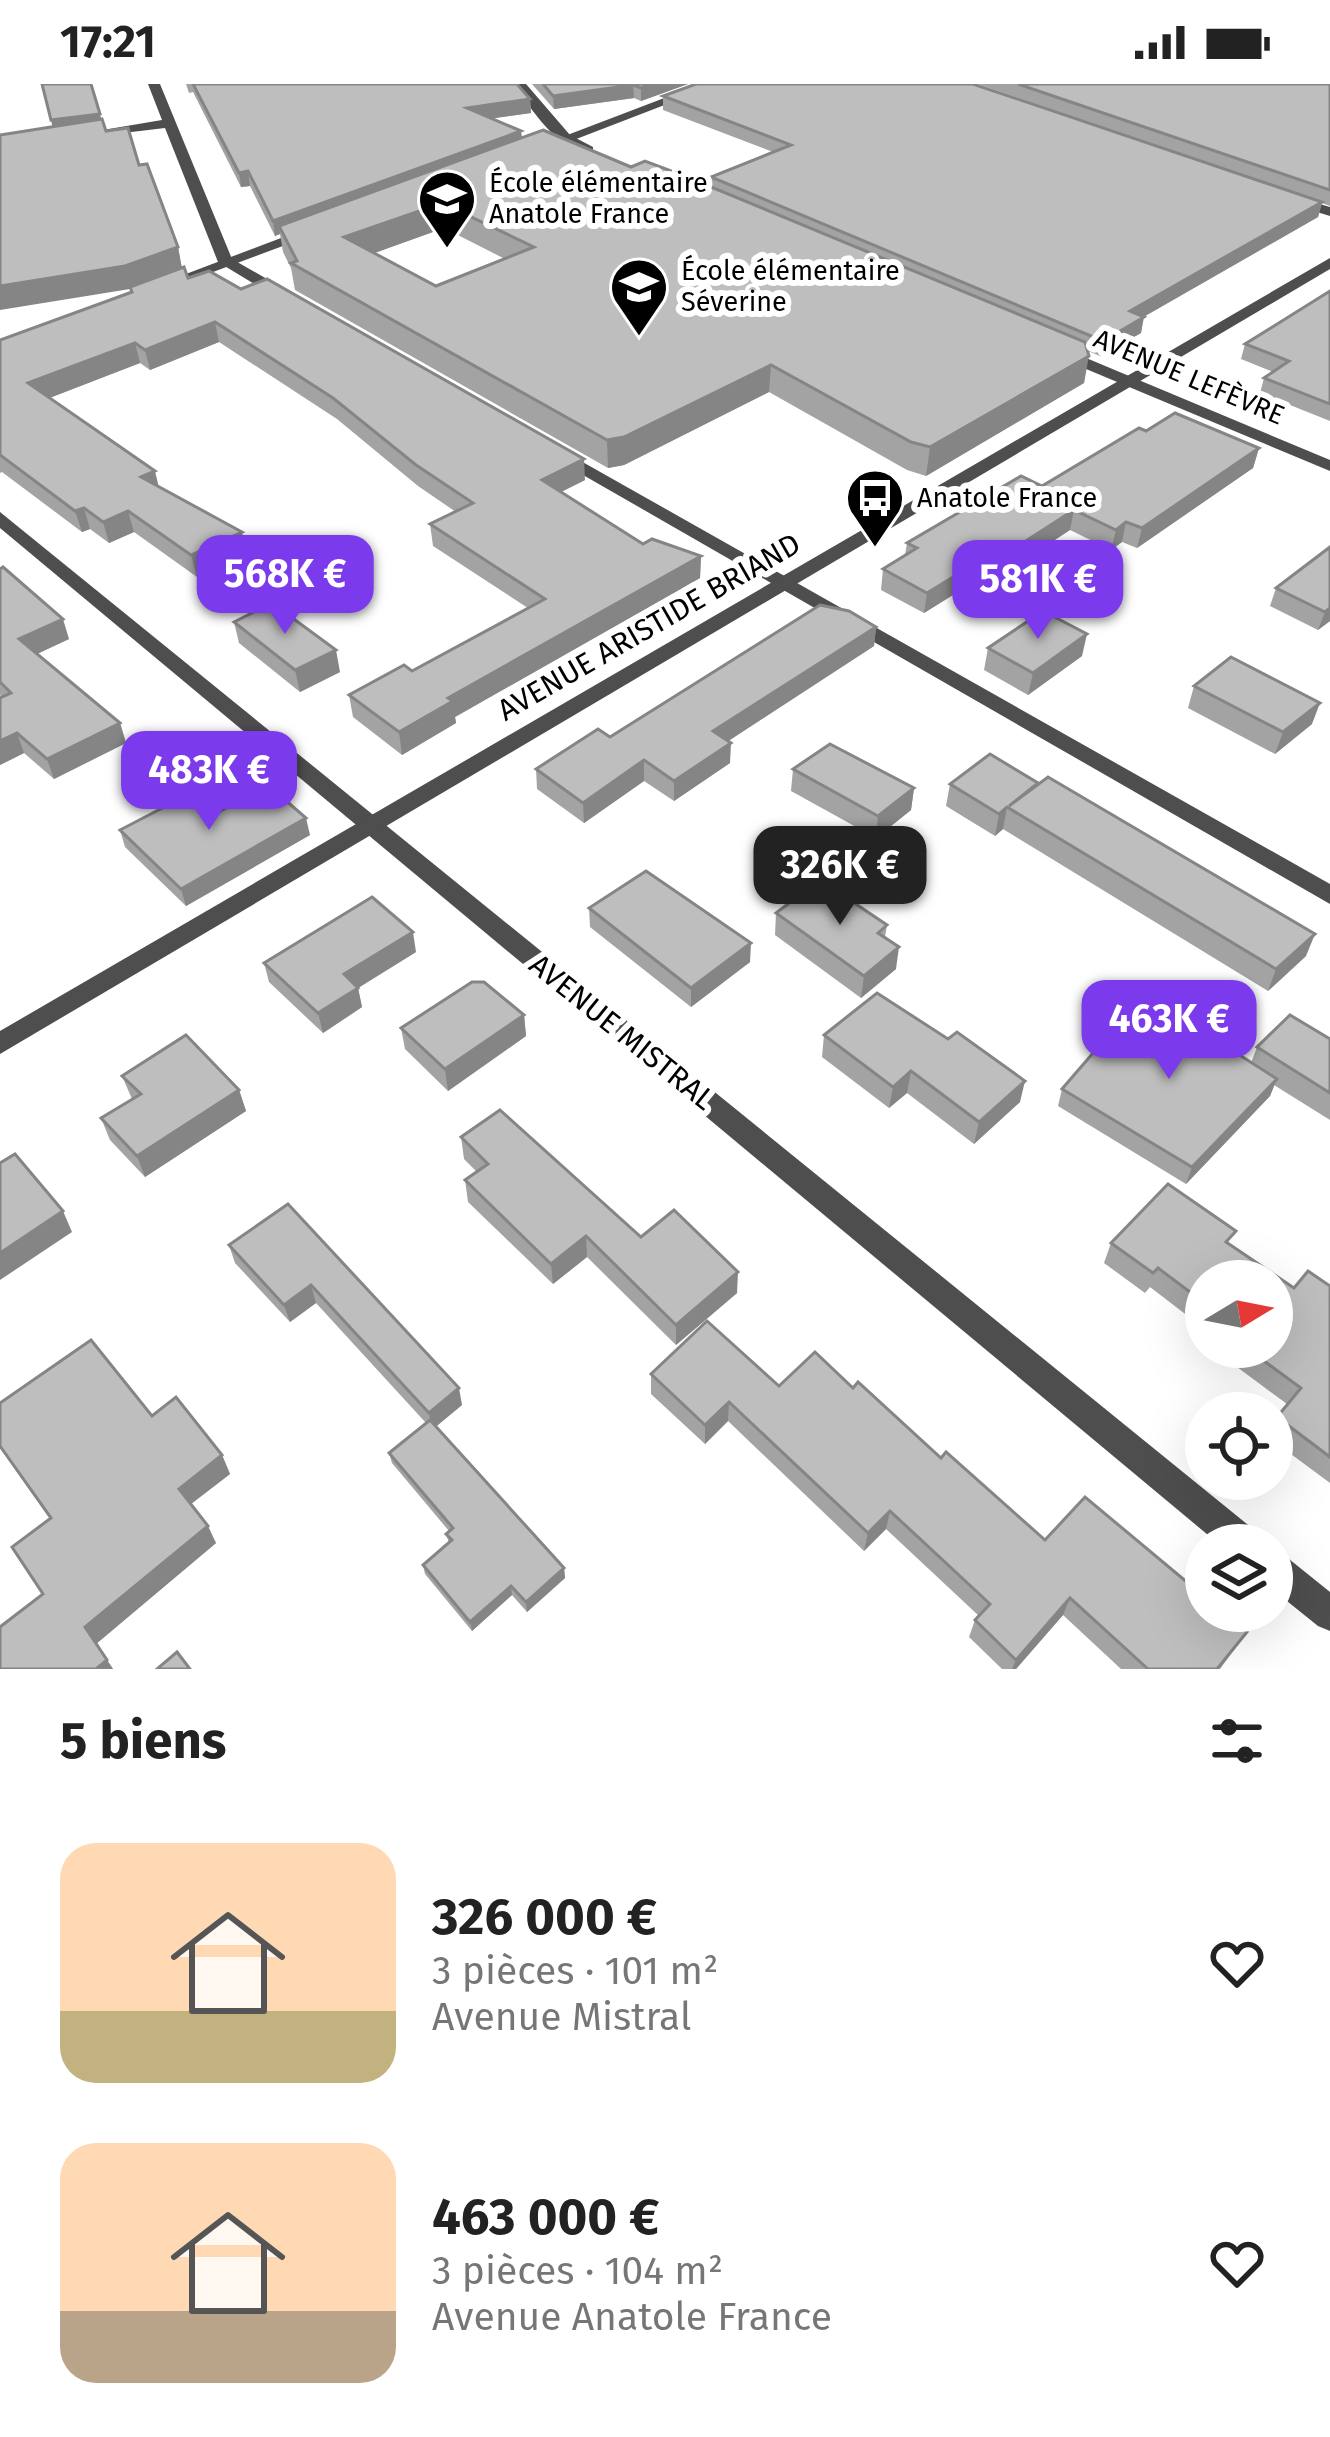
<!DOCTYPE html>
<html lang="fr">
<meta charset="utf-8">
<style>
body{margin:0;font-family:"Fira Sans",sans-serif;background:#f6f6f6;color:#222;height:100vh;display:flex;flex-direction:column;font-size:45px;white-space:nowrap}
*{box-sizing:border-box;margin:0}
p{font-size:39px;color:#767676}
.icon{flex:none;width:66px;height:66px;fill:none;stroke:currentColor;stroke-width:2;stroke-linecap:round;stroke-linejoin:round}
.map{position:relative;height:1585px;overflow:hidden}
.panel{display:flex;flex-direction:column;background:#fff;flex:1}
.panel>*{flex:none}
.needle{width:78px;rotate:80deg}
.fabs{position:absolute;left:1185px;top:1176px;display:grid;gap:24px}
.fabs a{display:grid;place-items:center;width:108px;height:108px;border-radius:50%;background:#fff;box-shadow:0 12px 48px #0002;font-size:60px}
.price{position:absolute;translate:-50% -102px;padding:0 27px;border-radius:24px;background:#7c3aed;color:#fff;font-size:39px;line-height:78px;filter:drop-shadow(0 3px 6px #0008)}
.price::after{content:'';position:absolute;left:50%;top:72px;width:36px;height:27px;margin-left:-18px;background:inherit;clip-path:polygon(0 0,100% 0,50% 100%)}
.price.on{background:#222;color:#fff}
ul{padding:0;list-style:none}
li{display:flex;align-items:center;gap:36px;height:300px;padding:0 60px}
li span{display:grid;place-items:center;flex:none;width:336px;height:240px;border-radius:36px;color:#555}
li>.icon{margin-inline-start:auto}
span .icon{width:144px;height:144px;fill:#fffc;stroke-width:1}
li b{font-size:51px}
h2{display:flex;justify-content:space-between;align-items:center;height:144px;padding:0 60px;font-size:51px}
.status{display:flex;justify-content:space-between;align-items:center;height:84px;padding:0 60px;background:#fff;direction:ltr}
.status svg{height:33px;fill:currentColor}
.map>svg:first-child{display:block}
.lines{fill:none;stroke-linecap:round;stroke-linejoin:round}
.minor{fill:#4e4e4e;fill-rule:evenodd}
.tertiary{fill:#4e4e4e;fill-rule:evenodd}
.wall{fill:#a3a3a3;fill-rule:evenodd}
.shaded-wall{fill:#858585}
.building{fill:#bebebe;stroke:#858585;stroke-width:3;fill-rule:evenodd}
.labels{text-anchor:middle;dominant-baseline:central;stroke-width:12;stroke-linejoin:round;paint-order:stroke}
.far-poi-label{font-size:27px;fill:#000;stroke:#fff;text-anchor:start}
.far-street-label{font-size:27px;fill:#000;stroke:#fff}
.street-label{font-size:30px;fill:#000;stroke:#fff}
</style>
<div class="status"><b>17:21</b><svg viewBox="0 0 49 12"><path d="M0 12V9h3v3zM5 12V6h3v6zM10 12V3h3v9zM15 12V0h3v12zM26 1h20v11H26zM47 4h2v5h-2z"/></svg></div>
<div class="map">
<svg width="1330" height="1585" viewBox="0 0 1330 1585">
<rect width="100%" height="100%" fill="#fff"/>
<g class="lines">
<g class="minor">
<polygon points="148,0 160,0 232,175 293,210 293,216 281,216 218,178 165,44 98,52 91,48 162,36"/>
<path d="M513 0H526L570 51 593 63V69C558 69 532 25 513 0Z"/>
<polygon points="1289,111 1330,123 1330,132 1284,118 1284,112"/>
<polygon points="1055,266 1067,266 1330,376 1330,387 1055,272"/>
<polygon points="556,363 1330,800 1330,820 550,372 550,364"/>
<polygon points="0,428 1258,1449 1263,1461 1220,1461 0,444"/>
<polygon points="1272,1466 1284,1471 1330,1508 1330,1547 1318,1542 1272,1505"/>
</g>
<g class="tertiary">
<polygon points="701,0 719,0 540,69 528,66"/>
<polygon points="310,143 317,147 315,150 162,207 149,204"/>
<polygon points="1330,174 1330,185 0,970 0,947"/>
</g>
</g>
<g class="wall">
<path d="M186 0H517L530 15 531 29 491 34 521 47 522 54 711 103V93L773 68 663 26V12L1193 75 978 0H1330V122L1322 119 1318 133 1143 233 1141 249 1100 272 1088 267 1084 299 926 392 907 386 769 308 624 381 608 384 295 206 291 184 283 168 280 150 275 152 250 102 241 103 193 8 189 9ZM444 144 505 175 436 202 374 169Z"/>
<polygon points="532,0 688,0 641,17 634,14 554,25"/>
<polygon points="101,35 106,47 139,81 178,163 182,184 188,194 585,396 561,408 643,460 701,472 700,494 455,633 456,639 402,671 353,633 349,611 412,587 528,524 433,462 430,440 456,428 418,402 337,335 219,258 150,286 140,279 49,314 159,403 242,448 246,469 197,493 134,448 109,459 90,445 82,448 2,388 0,389 0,256 132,208"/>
<polygon points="1330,207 1330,337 1260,309 1264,294 1273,288 1241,275 1245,260"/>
<polygon points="1146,347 1259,364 1253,384 1137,464 1122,458 1111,466 1070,446 998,493 993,486 924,529 881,506 883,485 905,471 907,459 1042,402"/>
<polygon points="1330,463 1330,537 1318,546 1270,522 1276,504"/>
<polygon points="0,485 69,555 37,570 120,639 126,659 54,695 24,669 0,681 0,614 2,613 0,611"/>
<polygon points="234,538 340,588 300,608 239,559"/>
<polygon points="876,543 874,562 728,657 730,679 674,717 644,697 584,739 537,705 536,685"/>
<polygon points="988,564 1082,572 1028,611 984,586"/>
<polygon points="1194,602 1312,640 1275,670 1188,624"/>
<polygon points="990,670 1306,872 1268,907 1003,745 995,752 946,722 950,700"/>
<polygon points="793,685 914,704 911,726 876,754 791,707"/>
<polygon points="219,728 310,751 186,822 125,763 120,746"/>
<polygon points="589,824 750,878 691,923 590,843"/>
<polygon points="776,829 887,841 885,853 896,885 861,914 775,851"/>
<polygon points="416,868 358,904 362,923 323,949 269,898 264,879"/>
<polygon points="524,931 526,952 448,1007 405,965 401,944"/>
<polygon points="824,951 1020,1018 974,1060 907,1009 889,1024 822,973"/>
<polygon points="1330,955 1330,1036 1274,1001 1270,1012 1186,1100 1058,1022 1062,1005 1251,979 1257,963"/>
<polygon points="122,992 239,1006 246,1027 145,1093 110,1056 101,1034 132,1015"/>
<polygon points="461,1053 641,1153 737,1209 676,1261 587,1173 553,1200 468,1118 465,1096 477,1088 464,1075"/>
<polygon points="288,1120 462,1321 436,1342 564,1484 565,1494 527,1528 512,1511 472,1547 425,1490 423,1481 449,1459 446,1450 449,1447 392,1379 389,1369 426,1339 316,1219 290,1238 235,1179 229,1161"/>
<polygon points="1111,1159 1230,1161 1294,1204 1330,1202 1330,1399 1272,1356 1272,1341 1287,1320 1210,1263 1272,1263 1206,1197 1206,1246 1150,1203 1145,1209 1104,1179"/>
<polygon points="651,1290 779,1302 853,1304 1045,1456 1247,1548 1220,1585 1121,1585 1063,1531 1016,1585 1002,1585 969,1553 975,1536 979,1532 886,1445 864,1467 728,1337 705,1360 651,1310"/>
<polygon points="0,1319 152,1332 222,1371 230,1390 191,1420 216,1459 96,1560 113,1585 0,1585 43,1510 50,1435 0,1364"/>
</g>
<g class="shaded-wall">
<polygon points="652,0 688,0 641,17 641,4"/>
<polygon points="633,1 634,14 554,25 553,12"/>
<polygon points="530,15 531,29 468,38 467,24"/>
<polygon points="100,30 102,39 53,45 51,36"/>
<polygon points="521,47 522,61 279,142 280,150 275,152 273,137"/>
<polygon points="248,87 250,102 241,103 239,89"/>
<polygon points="1322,118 1318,133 1126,243 1130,227"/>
<polygon points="442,119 444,144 347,179 344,153"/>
<polygon points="178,163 182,186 130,205 0,226 0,202"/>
<polygon points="1144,233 1141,249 1100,272 1103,257"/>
<polygon points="215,238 219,258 150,286 145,266"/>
<polygon points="135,259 140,279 34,320 28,299"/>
<polygon points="1089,272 1084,299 926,392 930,363"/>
<polygon points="771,281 769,308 624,381 608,384 607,356"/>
<polygon points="1259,364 1253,384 1137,464 1142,444"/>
<polygon points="584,375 585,396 543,417 542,396"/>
<polygon points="155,387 160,408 141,393"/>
<polygon points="84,424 90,445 82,448 75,427"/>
<polygon points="1074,426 1070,446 998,493 1001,473"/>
<polygon points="128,427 134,448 109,459 103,438"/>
<polygon points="1126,438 1122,458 1111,466 1116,446"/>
<polygon points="242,448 246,469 197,493 191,471"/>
<polygon points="997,466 993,486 924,529 927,509"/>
<polygon points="701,472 700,494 455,633 456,639 402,671 399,648 448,614"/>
<polygon points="1330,524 1330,537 1318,546 1325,528"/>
<polygon points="63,535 69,555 26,575 19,555"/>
<polygon points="876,543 874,562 713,667 713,647"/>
<polygon points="1087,550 1082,572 1028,611 1033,589"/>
<polygon points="336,566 340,588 300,608 295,586"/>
<polygon points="1320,619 1312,640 1275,670 1283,648"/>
<polygon points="120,639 126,659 54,695 47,675"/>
<polygon points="17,649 24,669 0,681 0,657"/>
<polygon points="731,659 730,679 674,717 674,697"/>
<polygon points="644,676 644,697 584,739 583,719"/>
<polygon points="914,704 911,726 876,754 878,732"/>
<polygon points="1007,723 1003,745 995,752 999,730"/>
<polygon points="306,734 310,751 186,822 181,805"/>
<polygon points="413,848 416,868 358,904 362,923 323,949 318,929 344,890"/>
<polygon points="1315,850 1306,872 1268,907 1276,885"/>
<polygon points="751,859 750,878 691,923 691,904"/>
<polygon points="899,863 896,885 861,914 864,892"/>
<polygon points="524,931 526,952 448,1007 445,985"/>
<polygon points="911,987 907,1009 889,1024 893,1003"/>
<polygon points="1277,995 1270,1012 1186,1100 1192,1083"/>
<polygon points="1025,997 1020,1018 974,1060 979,1038"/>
<polygon points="239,1006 246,1027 145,1093 137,1072"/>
<polygon points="63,1127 72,1148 0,1196 0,1169"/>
<polygon points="586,1152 587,1173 553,1200 551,1180"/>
<polygon points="738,1188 737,1209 676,1261 676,1241"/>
<polygon points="311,1201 316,1219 290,1238 284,1221"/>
<polygon points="459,1304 462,1321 432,1346 429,1329"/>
<polygon points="729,1318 728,1337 705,1360 705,1341"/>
<polygon points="222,1371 230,1390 187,1423 179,1405"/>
<polygon points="890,1427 886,1445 864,1467 868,1449"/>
<polygon points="208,1442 216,1459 96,1560 85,1543"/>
<polygon points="564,1484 565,1494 527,1528 526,1518"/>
<polygon points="511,1502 512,1511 472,1547 470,1538"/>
<polygon points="1070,1514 1063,1531 1016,1585 1012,1585 1016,1576"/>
<polygon points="107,1576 113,1585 96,1585"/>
</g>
<g class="building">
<polygon points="42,0 91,0 100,30 51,36"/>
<polygon points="193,0 517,0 530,15 467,24 521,47 273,137 248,87 239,89"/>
<polygon points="543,0 652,0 641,4 633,1 553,12"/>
<polygon points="696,0 973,0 1322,118 1130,227 1144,233 1103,257 711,93 791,61 663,12"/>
<polygon points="1018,0 1330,0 1330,106"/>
<polygon points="102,35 106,47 128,44 139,81 147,80 178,163 125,182 0,202 0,51"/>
<path d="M543 46 631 83 645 77 687 93 1085 258 1089 272 930 363 911 358 771 281 624 353 607 356 291 179 297 177 279 142ZM442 119 534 163 436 202 344 153Z"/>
<polygon points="184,183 188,194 209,187 241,205 267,195 584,375 542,396 643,460 652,455 701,472 448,614 453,617 399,648 349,611 404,581 412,587 545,515 430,440 473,419 416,381 333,314 215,238 145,266 135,259 28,299 155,387 141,393 242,448 191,471 128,427 103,438 84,424 75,427 0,371 0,256 132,208 130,203"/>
<polygon points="1330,207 1330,320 1264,294 1289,277 1245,260"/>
<polygon points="1175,329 1259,364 1142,444 1126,438 1116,446 1074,426 1001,473 997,466 927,509 883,485 917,464 907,459 1021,392 1042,402 1139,344 1146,347"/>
<polygon points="1330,463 1330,524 1325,528 1276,504"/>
<polygon points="3,483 63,535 19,555 120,639 47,675 17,649 0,657 0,614 11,609 0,598 0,485"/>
<polygon points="272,519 336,566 295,586 234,538"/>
<polygon points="820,521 849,527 876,543 713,647 731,659 674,697 644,676 583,719 536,685 598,645 610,653"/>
<polygon points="1043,527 1087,550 1033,589 988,564"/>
<polygon points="1231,573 1320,619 1283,648 1194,602"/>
<polygon points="830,660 914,704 878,732 793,685"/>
<polygon points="990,670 1038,699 1009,722 1048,693 1315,850 1276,885 1007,723 999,730 950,700"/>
<polygon points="268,701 306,734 181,805 120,746 195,707 219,728"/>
<polygon points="646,787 751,859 691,904 589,824"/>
<polygon points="826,800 887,841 878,849 899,863 864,892 776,829 809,804 816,808"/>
<polygon points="372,813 413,848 344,890 358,904 318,929 264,879"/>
<polygon points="472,898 484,898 524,931 445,985 401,944"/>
<polygon points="877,909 948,955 957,948 1025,997 979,1038 911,987 893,1003 824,951"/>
<polygon points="1144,910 1277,995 1192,1083 1062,1005"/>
<polygon points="1290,931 1330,955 1330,1009 1257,963"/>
<polygon points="186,951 239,1006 137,1072 101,1034 141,1010 122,992"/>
<polygon points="500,1026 641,1153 674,1126 738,1188 676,1241 586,1152 551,1180 465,1096 488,1080 461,1053"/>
<polygon points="15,1070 63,1127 0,1169 0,1079"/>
<polygon points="1168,1100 1236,1147 1226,1158 1294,1204 1308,1187 1330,1202 1330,1373 1277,1333 1301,1304 1245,1263 1272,1263 1272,1197 1206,1197 1206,1220 1158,1184 1153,1189 1111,1159"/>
<polygon points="288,1120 459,1304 429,1329 311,1201 284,1221 229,1161"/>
<polygon points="707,1237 779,1302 815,1268 853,1304 858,1298 941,1374 946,1368 1045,1456 1085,1413 1206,1514 1206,1527 1221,1527 1247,1548 1217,1585 1148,1585 1070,1514 1016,1576 975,1536 990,1520 890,1427 868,1449 729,1318 705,1341 651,1290"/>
<polygon points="91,1256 152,1332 176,1313 222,1371 179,1405 208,1442 85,1543 107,1576 96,1585 0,1585 0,1543 43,1510 12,1463 51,1434 0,1362 0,1319"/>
<polygon points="430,1336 564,1484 526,1518 511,1502 470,1538 423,1481 452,1456 446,1450 453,1444 389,1369"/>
<polygon points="177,1568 190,1585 157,1585"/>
</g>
<defs>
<symbol id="school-pin" viewBox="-11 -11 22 30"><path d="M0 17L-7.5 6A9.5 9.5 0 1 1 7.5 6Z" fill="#000" stroke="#fff"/><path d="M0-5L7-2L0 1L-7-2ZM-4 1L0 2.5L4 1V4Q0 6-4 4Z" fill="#fff"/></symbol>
<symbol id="bus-pin" viewBox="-11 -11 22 30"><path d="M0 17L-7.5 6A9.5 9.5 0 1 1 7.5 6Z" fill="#000" stroke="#fff"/><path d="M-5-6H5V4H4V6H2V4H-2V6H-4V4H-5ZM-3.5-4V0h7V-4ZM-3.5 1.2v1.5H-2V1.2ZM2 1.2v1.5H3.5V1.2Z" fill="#fff"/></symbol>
</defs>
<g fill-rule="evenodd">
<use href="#school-pin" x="414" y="82" width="66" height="90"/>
<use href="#school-pin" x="606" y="170" width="66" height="90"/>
<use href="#bus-pin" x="842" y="381" width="66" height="90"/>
</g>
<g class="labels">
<g class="far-poi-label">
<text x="489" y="99">École élémentaire<tspan x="489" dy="31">Anatole France</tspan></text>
<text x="681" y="187">École élémentaire<tspan x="681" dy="31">Séverine</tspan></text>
<text x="917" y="414">Anatole France</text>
</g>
<g class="far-street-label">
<text transform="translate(1189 293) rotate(23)">AVENUE LEFÈVRE</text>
</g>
<g class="street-label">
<text transform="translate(649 543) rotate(-30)">AVENUE ARISTIDE BRIAND</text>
<text transform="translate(622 948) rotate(39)">AVENUE MISTRAL</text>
</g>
</g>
</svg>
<div class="fabs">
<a><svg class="needle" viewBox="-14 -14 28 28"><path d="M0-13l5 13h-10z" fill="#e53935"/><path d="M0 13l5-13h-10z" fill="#767676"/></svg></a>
<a><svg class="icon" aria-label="locate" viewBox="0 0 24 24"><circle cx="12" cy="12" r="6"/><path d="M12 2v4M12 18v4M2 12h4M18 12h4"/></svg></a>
<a><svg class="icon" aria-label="layers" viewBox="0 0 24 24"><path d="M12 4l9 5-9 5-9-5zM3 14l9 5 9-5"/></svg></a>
</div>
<b class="price" style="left:285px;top:553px">568K €</b>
<b class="price" style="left:1038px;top:558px">581K €</b>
<b class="price" style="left:209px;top:749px">483K €</b>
<b class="price on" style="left:840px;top:844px">326K €</b>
<b class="price" style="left:1169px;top:998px">463K €</b>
</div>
<section class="panel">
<h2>5 biens<svg class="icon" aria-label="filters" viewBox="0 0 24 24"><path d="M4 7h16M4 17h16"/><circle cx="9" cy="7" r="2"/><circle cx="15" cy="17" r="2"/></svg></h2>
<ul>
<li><span style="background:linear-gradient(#ffd9b3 70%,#c2b280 0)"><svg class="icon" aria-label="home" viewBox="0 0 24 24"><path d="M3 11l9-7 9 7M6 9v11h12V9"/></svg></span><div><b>326 000 €</b><p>3 pièces · 101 m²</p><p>Avenue Mistral</p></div><svg class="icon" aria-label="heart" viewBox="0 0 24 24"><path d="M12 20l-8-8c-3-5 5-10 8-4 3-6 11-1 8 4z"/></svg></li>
<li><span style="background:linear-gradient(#ffd9b3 70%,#b9a48a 0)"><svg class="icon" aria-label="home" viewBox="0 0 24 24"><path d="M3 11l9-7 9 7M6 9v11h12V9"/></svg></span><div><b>463 000 €</b><p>3 pièces · 104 m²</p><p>Avenue Anatole France</p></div><svg class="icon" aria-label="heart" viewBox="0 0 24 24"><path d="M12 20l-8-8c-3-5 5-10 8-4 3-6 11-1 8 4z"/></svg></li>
</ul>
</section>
